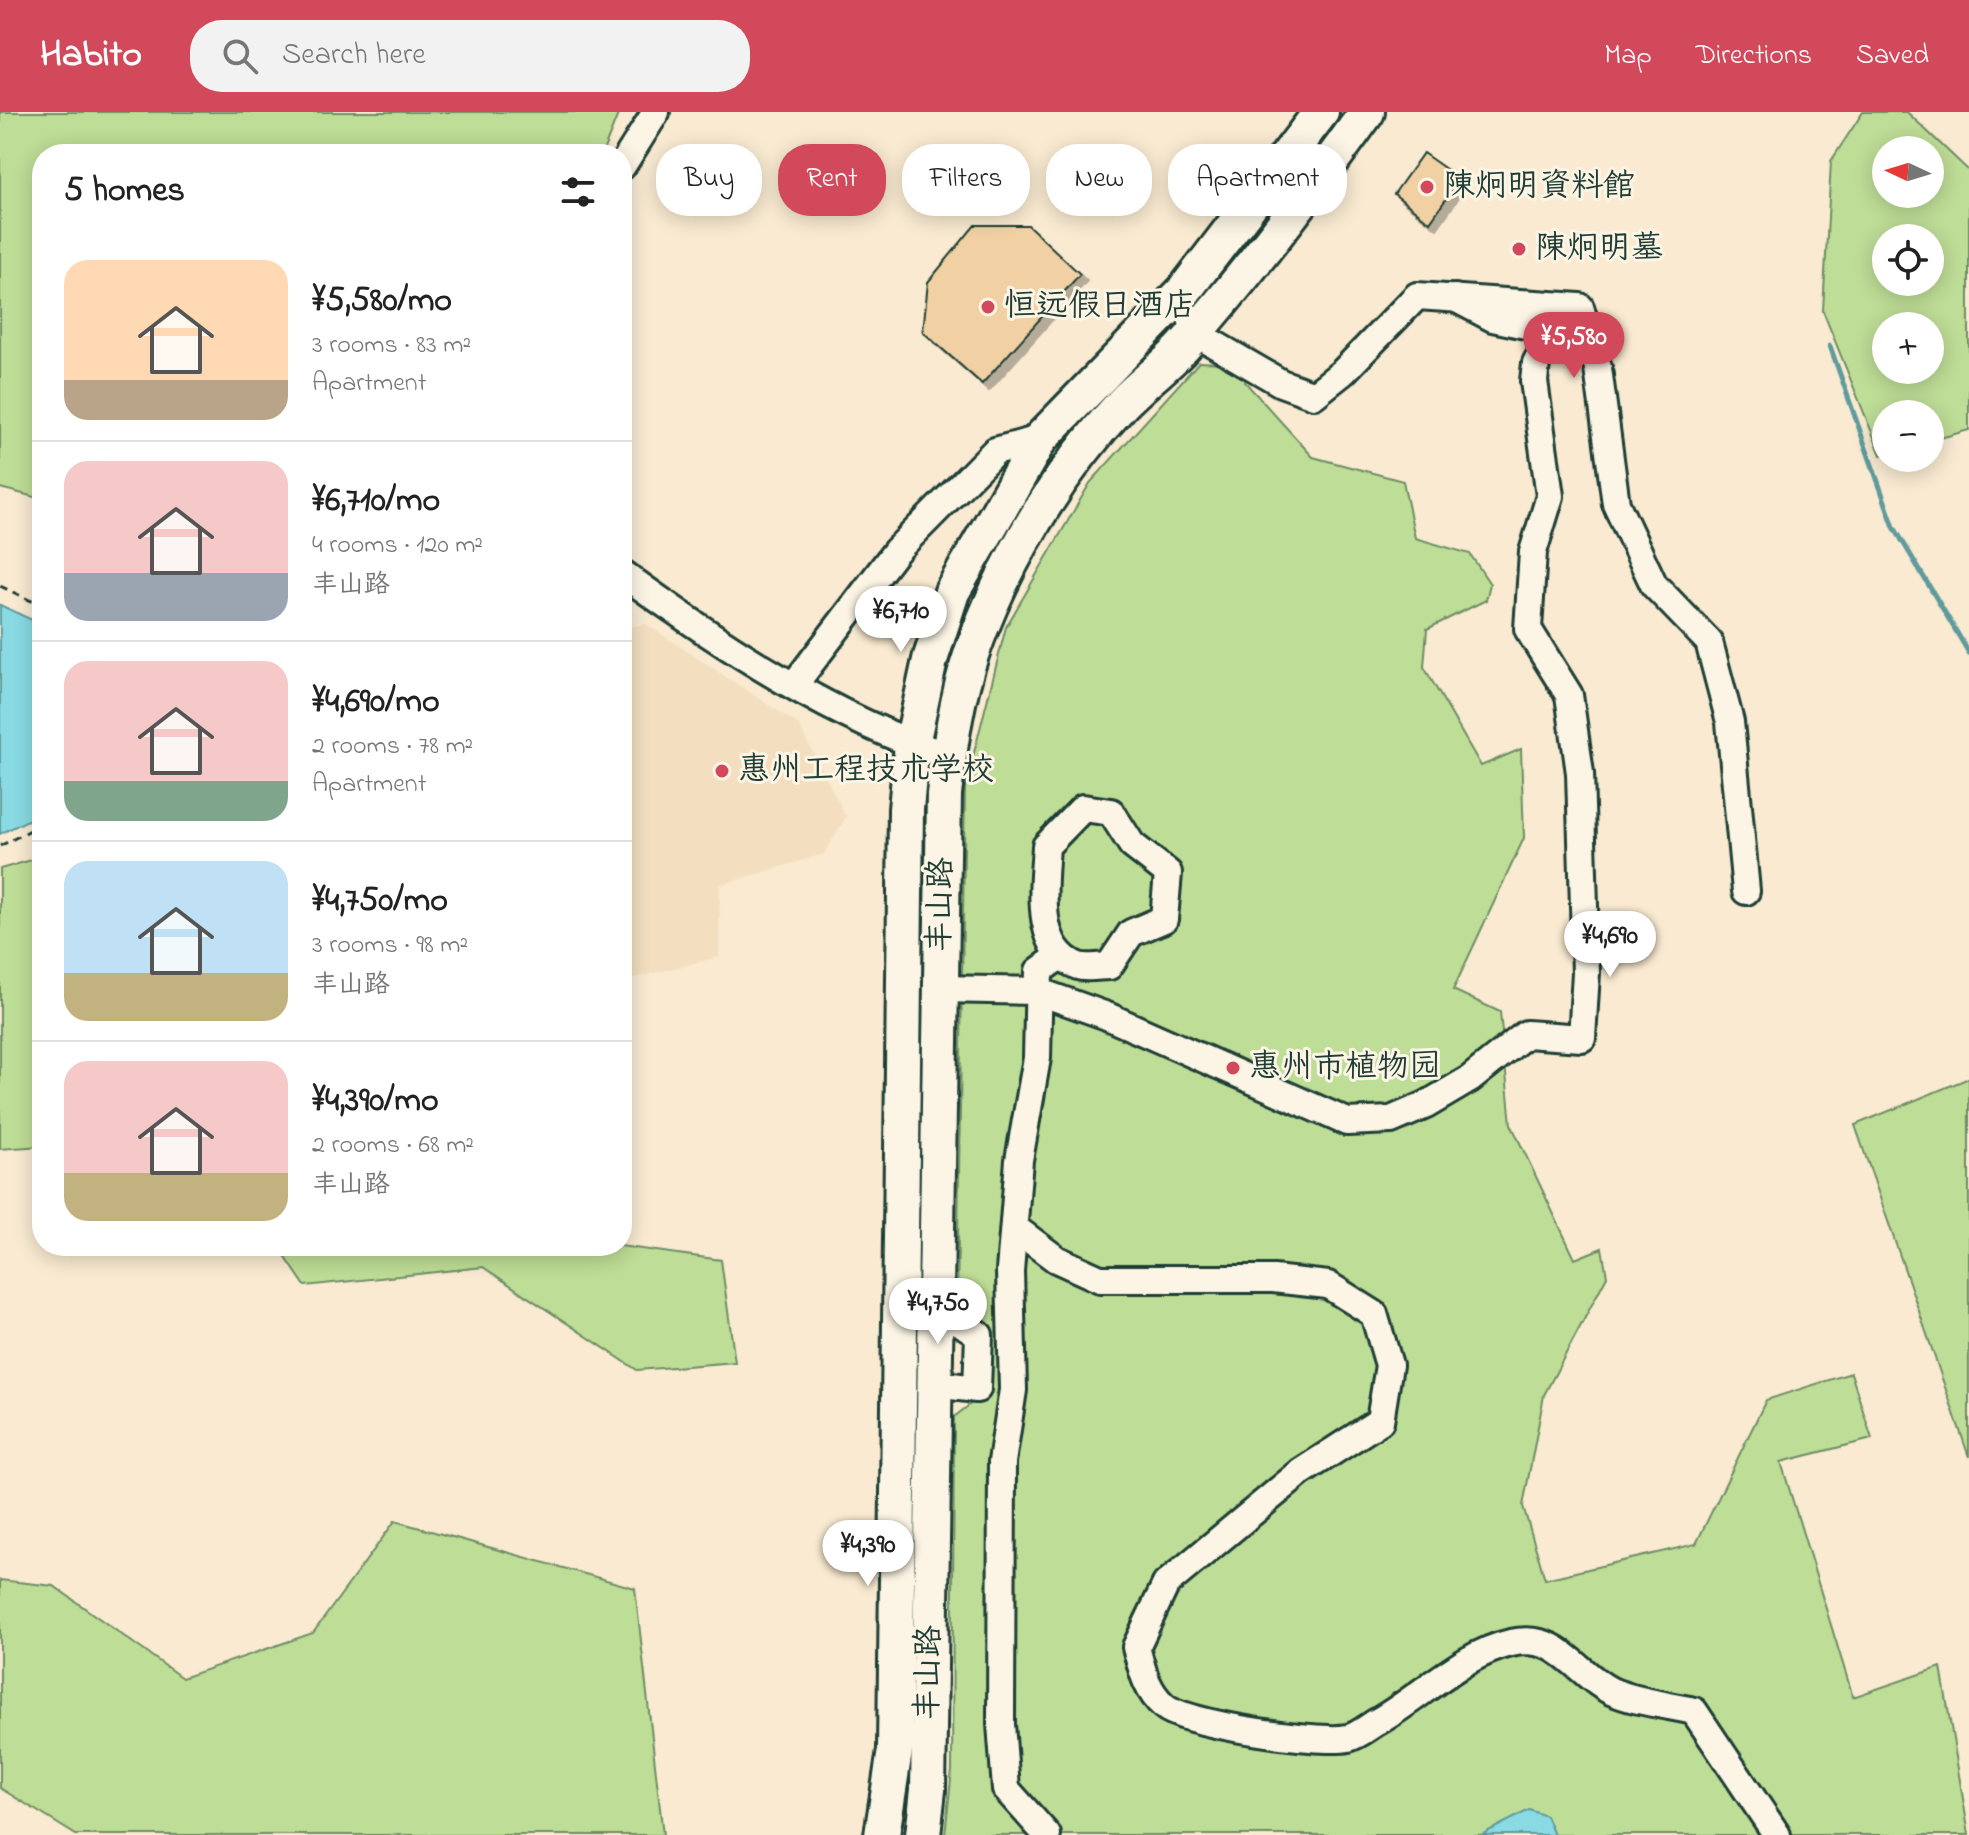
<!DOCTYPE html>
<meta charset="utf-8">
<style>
body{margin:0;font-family:"Indie Flower","LXGW WenKai TC",sans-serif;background:#f2f2f2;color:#222;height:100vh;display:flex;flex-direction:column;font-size:30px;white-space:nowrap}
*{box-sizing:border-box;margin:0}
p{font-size:26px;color:#767676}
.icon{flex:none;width:44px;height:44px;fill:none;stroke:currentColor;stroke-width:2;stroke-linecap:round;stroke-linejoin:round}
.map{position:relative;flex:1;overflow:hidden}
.sheet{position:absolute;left:32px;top:32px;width:600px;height:1112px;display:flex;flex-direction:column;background:#fff;border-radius:32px;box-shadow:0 4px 20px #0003}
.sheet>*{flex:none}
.top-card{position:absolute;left:656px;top:32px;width:760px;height:72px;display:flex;gap:16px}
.needle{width:52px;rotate:274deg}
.controls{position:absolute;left:1872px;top:24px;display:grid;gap:16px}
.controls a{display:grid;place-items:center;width:72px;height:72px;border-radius:50%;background:#fff;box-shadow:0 4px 20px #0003;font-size:40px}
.price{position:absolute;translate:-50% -68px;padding:0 18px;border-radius:28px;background:#fff;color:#222;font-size:26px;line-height:52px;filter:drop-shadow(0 2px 4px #0008)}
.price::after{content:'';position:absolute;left:50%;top:48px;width:24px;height:18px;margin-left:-12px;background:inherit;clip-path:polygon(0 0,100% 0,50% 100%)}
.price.selected{background:#d1495b;color:#fff}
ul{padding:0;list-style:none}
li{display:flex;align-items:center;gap:24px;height:200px;padding:0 32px}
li+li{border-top:2px solid #e0e0e0}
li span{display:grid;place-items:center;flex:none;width:224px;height:160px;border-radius:24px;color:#555}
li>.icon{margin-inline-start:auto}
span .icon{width:96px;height:96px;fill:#fffc;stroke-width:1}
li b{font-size:34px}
h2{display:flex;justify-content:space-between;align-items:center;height:96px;padding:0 32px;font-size:34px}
.pill{padding:0 28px;border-radius:32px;background:#fff;box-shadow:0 4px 20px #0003;font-size:28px;line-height:72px}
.pill.selected{background:#d1495b;color:#fff}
header{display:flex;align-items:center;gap:48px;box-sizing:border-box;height:112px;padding:0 40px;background:#d1495b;color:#fff}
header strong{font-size:38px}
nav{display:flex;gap:44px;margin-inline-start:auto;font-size:28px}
.search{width:560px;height:72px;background:#f2f2f2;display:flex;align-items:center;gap:20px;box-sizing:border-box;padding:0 28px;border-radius:32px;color:#767676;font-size:30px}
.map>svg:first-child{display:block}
.built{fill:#f3dfc0}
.green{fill:#bedd96;stroke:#6e8d65;stroke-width:2;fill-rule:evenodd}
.water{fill:#89dae3;stroke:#5f9b9d;stroke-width:2}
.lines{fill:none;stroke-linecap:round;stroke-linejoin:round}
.stream{stroke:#5f9b9d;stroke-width:5}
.building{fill:#f1d1a3;stroke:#1f3d34;stroke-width:2;filter:url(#shadow)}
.minor-casing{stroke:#1f3d34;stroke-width:32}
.major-casing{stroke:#1f3d34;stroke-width:40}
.path{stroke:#1f3d34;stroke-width:3;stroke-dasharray:8 6;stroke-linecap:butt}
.minor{stroke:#fcf5e5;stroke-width:26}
.major{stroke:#fcf5e5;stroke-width:34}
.poi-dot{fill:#d1495b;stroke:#fcf5e5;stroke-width:3}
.labels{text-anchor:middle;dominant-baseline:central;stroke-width:6;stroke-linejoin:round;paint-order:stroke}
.poi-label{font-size:32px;fill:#1f3d34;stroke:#fcf5e5;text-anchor:start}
.street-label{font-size:32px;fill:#1f3d34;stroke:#fcf5e5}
</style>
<header>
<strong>Habito</strong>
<div class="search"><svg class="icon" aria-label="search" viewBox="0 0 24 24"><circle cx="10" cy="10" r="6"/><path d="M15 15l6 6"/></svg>Search here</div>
<nav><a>Map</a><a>Directions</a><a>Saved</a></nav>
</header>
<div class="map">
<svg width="1969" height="1723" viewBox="0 0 1969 1723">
<defs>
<filter id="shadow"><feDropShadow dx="7" dy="7" stdDeviation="0" flood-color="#0004"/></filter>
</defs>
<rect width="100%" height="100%" fill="#f9ead1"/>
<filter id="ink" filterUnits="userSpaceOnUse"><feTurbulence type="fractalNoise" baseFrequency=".0125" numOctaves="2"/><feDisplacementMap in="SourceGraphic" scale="16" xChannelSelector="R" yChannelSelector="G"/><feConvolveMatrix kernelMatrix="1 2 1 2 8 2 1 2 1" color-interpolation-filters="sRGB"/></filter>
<g filter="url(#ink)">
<polygon class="built" points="646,512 799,613 846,705 824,742 720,773 719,845 622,869 622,516"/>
<g class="green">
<polygon points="0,0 619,0 602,42 42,42 42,387 0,376"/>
<path d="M1863 0H1907L1969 59V318L1930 329V302H1886V341L1881 343 1823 199 1831 49ZM1930 38V82H1886V38ZM1930 126V170H1886V126ZM1886 214H1930V258H1886Z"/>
<polygon points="1199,250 1251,252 1245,270 1313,345 1403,369 1415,426 1470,442 1490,472 1486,488 1427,517 1424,555 1481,654 1521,637 1524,726 1453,878 1500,900 1511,1012 1575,1147 1602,1136 1607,1164 1544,1283 1523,1394 1545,1467 1696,1432 1766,1288 1851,1261 1872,1327 1781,1350 1853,1585 1941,1555 1969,1723 945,1723 952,1658 954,1305 986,1280 990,1213 957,1189 965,676 1006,515 1090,371"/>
<polygon points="42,745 42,1034 0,1037 0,757"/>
<polygon points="1969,966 1969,1345 1855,1013"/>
<polygon points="278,1134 620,1134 721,1148 735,1250 637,1258 483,1155 305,1174"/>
<polygon points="395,1409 635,1476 663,1723 76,1723 0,1676 0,1468 54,1474 182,1566 313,1521"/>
</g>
<g class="water">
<polygon points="0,493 32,508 42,538 42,701 0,722"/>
<polygon points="1529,1698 1546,1704 1554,1723 1481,1723"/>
</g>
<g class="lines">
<polyline class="stream" points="1830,234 1894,415 1969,541"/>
</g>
<g class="building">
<polygon points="1423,41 1460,67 1430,110 1394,82"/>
<polygon points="975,113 1028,113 1080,162 982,272 923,220 928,170"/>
</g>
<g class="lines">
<defs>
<g id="minor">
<polyline points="622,54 656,0"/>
<polyline points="1191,206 1195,221 1281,271 1314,283 1343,260 1417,184 1580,195 1598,256 1616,392 1654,473 1709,530 1730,610 1746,779"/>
<path d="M622 461C718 531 835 609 949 644"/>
<polyline points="794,573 896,439 995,339 1040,327"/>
<path d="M1083 696 1111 700 1132 733 1168 761 1164 807 1131 821 1109 854C1100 854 1086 857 1078 854 1033 837 1044 771 1046 734Z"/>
<polyline points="941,877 1037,879 1107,904 1347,1010 1391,1008 1426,993 1470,967 1526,922 1582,926 1586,861 1580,661 1569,583 1528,517 1533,440 1550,384 1534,269 1536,251 1549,228 1544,217 1493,206 1455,186"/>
<path d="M1016 1117 1056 1147 1100 1167H1273L1328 1173 1374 1202 1389 1253 1380 1309 1301 1360 1166 1472 1136 1535C1142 1557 1146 1578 1164 1594 1184 1612 1320 1632 1348 1626 1357 1624 1367 1616 1375 1611 1419 1587 1461 1542 1511 1531 1560 1520 1576 1562 1611 1579 1636 1590 1668 1593 1694 1599L1777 1723"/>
<polyline points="934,1272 977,1277 979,1223 936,1193"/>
<polyline points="1047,1723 1006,1677 1001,1612 1002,1350 1013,1278 1010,1159 1019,1048 1037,946 1039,859 1061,843"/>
</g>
<g id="major">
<polyline points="882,1723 895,1638 906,697 912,632 930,548 952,480 1040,327 1184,179 1321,0"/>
<path d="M923 1723 928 1678 944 682C950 634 956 586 972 540 1004 450 1057 362 1122 292 1141 272 1165 255 1184 234 1250 159 1309 81 1367 0"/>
</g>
</defs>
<use href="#minor" class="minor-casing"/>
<use href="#major" class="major-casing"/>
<g class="path">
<polyline points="0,474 42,494"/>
<polyline points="0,734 42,712"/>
</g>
<use href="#minor" class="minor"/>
<use href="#major" class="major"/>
</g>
</g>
<g class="poi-dot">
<circle cx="1427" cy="75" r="8"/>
<circle cx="1519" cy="137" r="8"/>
<circle cx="988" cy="195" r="8"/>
<circle cx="722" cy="659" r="8"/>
<circle cx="1233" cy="956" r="8"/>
</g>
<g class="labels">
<g class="poi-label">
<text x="1443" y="75">陳炯明資料館</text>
<text x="1535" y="137">陳炯明墓</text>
<text x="1004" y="195">恒远假日酒店</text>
<text x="738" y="659">惠州工程技术学校</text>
<text x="1249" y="956">惠州市植物园</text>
</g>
<g class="street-label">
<text transform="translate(942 793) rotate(-89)">丰山路</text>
<text transform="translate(930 1561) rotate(-89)">丰山路</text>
</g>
</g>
</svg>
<div class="controls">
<a><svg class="needle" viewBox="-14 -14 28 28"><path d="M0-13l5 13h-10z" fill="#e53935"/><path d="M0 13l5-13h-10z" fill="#767676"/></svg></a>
<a><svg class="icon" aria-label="locate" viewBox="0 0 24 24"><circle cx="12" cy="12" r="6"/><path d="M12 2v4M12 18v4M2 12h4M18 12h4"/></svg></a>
<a>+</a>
<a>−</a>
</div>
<b class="price selected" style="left:1574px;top:268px">¥5,580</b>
<b class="price" style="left:901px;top:542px">¥6,710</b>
<b class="price" style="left:1610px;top:867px">¥4,690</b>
<b class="price" style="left:938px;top:1234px">¥4,750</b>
<b class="price" style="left:868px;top:1476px">¥4,390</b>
<div class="top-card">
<a class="pill">Buy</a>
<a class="pill selected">Rent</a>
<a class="pill">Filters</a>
<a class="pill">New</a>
<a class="pill">Apartment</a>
</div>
<section class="sheet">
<h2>5 homes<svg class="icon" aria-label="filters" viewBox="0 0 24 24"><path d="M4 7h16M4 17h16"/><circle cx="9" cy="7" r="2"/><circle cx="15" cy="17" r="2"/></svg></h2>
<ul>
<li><span style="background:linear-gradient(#ffd9b3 75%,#b9a48a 0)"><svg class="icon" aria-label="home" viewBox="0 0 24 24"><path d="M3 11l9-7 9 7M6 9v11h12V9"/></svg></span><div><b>¥5,580/mo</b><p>3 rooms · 83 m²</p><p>Apartment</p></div></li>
<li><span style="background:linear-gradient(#f6c9c9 70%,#9aa5b1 0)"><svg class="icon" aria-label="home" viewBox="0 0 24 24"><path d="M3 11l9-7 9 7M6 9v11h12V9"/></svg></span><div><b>¥6,710/mo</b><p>4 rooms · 120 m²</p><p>丰山路</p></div></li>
<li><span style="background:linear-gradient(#f6c9c9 75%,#7fa58c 0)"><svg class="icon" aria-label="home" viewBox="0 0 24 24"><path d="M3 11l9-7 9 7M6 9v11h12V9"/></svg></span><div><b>¥4,690/mo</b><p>2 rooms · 78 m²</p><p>Apartment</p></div></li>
<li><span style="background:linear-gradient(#bfe0f5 70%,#c2b280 0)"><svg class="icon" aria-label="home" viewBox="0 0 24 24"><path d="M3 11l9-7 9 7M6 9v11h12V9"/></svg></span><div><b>¥4,750/mo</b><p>3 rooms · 98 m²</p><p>丰山路</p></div></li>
<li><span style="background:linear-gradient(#f6c9c9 70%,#c2b280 0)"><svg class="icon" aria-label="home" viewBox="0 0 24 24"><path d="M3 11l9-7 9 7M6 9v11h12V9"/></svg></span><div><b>¥4,390/mo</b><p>2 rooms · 68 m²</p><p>丰山路</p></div></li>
</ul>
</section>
</div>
